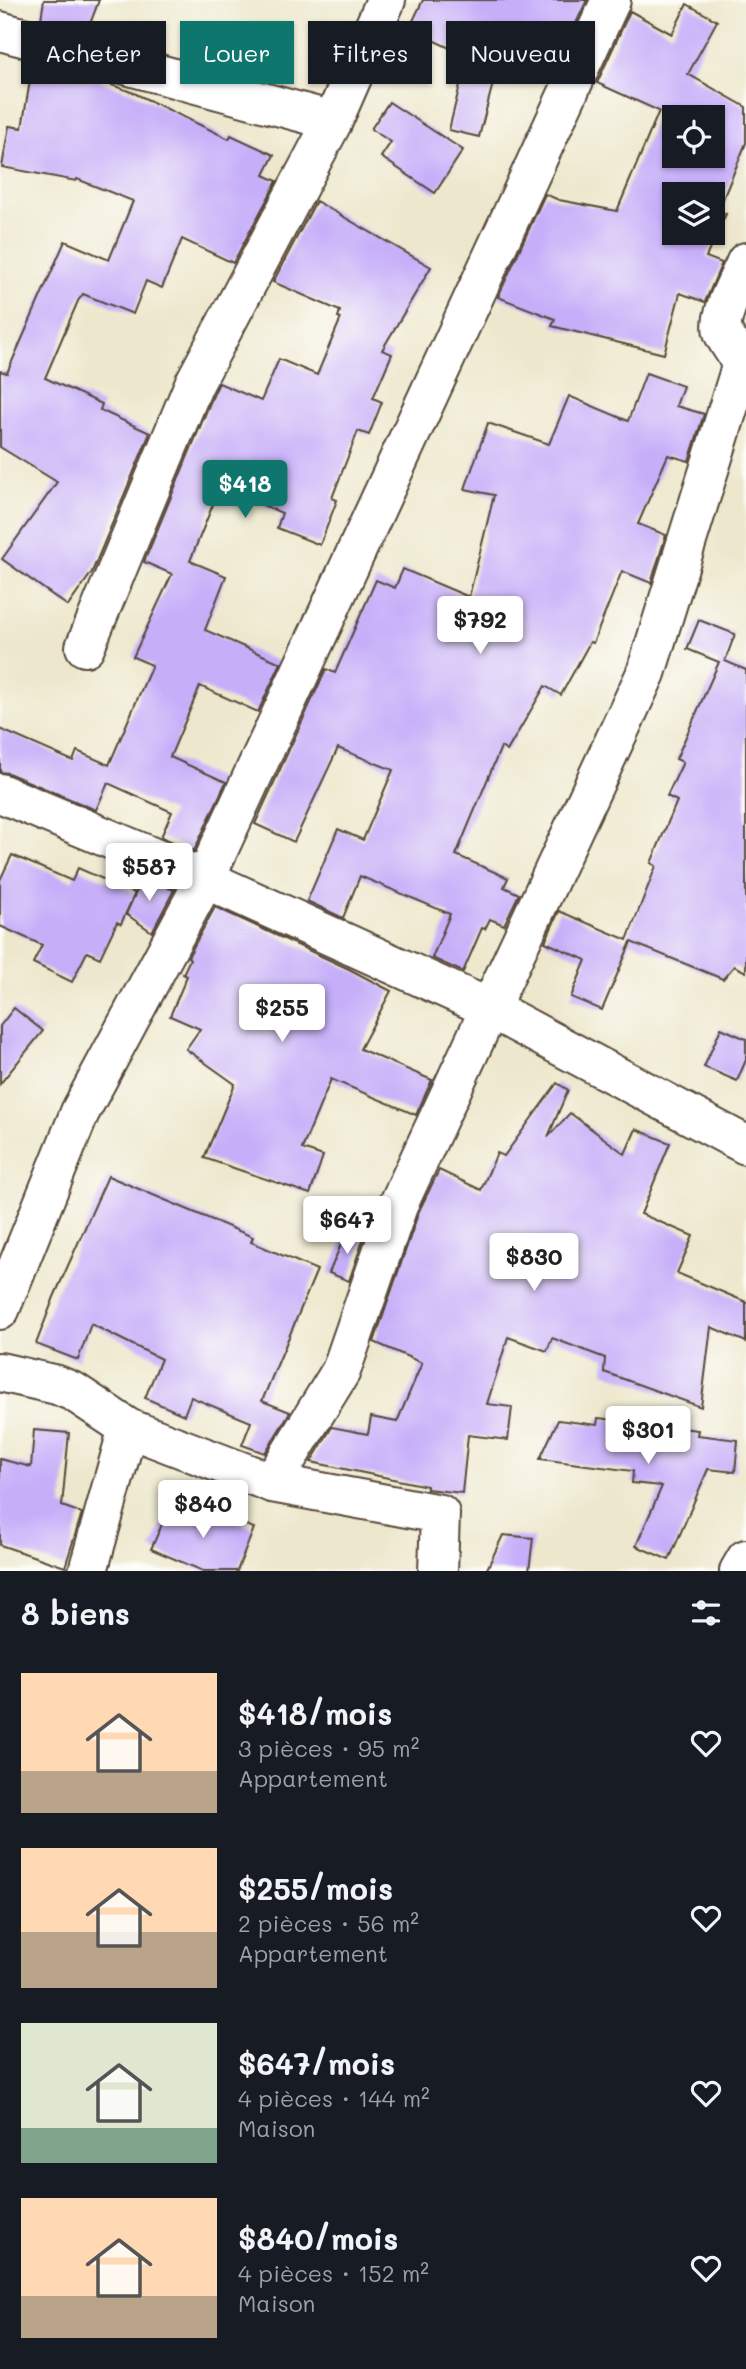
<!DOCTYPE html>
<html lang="fr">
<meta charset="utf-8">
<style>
body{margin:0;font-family:Mali,sans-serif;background:#242831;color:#f1f3f6;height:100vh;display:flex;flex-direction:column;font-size:26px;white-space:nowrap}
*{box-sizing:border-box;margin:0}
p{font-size:23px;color:#9ea1a6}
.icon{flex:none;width:38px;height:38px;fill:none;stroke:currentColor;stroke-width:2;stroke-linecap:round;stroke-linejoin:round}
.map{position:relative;height:1571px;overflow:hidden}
.details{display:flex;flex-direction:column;background:#171b24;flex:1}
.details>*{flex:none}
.top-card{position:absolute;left:21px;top:21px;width:705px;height:63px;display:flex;gap:14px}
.fabs{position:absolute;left:662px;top:105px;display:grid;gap:14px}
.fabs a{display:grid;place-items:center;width:63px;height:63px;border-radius:0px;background:#171b24;box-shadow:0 2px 5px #0004;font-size:35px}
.price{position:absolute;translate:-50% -60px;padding:0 16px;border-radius:7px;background:#fff;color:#222;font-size:23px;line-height:46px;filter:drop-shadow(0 2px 4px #0008)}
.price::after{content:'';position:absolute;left:50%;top:42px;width:21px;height:16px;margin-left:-10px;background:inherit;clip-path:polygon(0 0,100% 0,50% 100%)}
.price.on{background:#0f766e;color:#fff}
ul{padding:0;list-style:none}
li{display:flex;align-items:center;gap:21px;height:175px;padding:0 21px}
li span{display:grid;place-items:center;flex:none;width:196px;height:140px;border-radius:0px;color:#555}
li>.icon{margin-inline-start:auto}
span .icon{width:84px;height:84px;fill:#fffc;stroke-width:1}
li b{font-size:30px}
h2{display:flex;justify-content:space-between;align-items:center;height:84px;padding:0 21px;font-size:30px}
.pill{padding:0 24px;border-radius:0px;background:#171b24;box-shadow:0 2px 5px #0004;font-size:24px;line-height:63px}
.pill.on{background:#0f766e;color:#fff}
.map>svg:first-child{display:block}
.building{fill:#c6aef9;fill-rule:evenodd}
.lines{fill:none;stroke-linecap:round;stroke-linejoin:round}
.minor-casing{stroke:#564638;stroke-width:42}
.minor{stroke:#fff;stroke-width:38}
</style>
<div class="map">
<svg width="746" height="1571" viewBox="0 0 746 1571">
<rect width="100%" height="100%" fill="#fdfcf7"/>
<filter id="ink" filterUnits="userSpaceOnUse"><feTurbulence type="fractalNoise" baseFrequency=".0143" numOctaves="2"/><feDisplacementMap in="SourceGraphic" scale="14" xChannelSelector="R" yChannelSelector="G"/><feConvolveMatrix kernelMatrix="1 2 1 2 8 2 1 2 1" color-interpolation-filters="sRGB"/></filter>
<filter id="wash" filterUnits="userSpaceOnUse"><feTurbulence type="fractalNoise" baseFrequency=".00686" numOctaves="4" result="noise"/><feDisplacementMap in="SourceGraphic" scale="28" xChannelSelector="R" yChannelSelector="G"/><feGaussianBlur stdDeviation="1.57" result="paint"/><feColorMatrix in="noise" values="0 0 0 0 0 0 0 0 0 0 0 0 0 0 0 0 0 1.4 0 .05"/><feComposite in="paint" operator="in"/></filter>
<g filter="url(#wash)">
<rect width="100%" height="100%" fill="#ede8cd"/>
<g id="blocks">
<g class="building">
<polygon points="44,0 99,0 87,32 41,19"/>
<polygon points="423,0 587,0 557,64 538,55 527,78 498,64 479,137 449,130 467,56 409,29"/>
<path d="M687 4 717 21 688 74 746 107V143L718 211 726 214 706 257 722 263 705 302 680 293 664 354 552 326 555 319 498 297 545 194 559 200 617 211 659 111 597 83 630 11 672 34ZM674 117H712V156H674ZM674 194H712V233H674Z"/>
<polygon points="33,63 95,79 134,93 229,139 231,135 274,155 264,175 277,181 233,263 182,239 162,288 146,281 133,314 83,294 78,301 45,378 102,404 100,410 150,433 92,572 68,606 2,559 57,482 0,447 0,371 7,373 65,241 109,260 133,201 77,179 76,181 2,167 9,126 22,128"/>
<polygon points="389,102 463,150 435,193 381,157 391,142 371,129"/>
<polygon points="316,201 431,267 382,350 392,354 373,398 382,402 369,435 358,431 332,498 337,500 320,545 277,528 282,513 220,487 190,561 226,576 205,630 281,663 258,712 200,686 170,757 226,782 194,851 161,837 172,812 108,783 96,810 8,773 0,772 0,729 73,761 77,751 109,765 152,665 133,657 172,574 144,562 214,393 219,383 261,401 279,359 317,375 341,318 338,317 340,311 273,282"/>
<polygon points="646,373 683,386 676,406 704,414 689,461 668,455 638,524 666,535 651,583 622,571 593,643 590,642 561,695 545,686 507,751 501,747 456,855 508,878 504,887 519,894 504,925 490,919 485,929 482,928 463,972 432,958 450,914 360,876 343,918 307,901 338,829 363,840 393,770 338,748 294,842 255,824 326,669 335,673 376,580 395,588 403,569 469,597 494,495 465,489 488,423 549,444 569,396 628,421"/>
<polygon points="699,620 735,634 725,661 746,670 746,972 734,966 723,979 631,942 602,1010 571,997 586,960 545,942 559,911 627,940 656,866 651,863 677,801 667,796 683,762 676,759 719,662 687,649"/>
<polygon points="12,855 72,881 78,868 135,893 121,924 117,922 100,958 87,952 72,982 33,963 42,945 0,926 0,880"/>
<polygon points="143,877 174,890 152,932 126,914"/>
<polygon points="215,907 349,969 391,991 360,1049 432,1080 416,1115 331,1079 302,1149 323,1156 310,1194 204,1158 235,1084 186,1049 200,1029 170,1016 187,976 183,974 190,959 188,957"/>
<polygon points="14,1008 43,1031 0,1084 0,1026"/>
<polygon points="721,1028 746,1039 746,1060 737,1081 704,1067"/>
<polygon points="557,1083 568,1090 548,1137 570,1113 625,1154 636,1129 670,1143 641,1214 693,1236 677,1273 746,1302 746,1342 711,1327 701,1407 604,1372 605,1358 552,1338 547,1351 508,1337 487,1404 512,1407 508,1440 468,1435 462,1493 427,1489 427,1486 311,1462 332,1427 368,1434 371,1417 397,1422 422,1363 374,1342 419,1211 439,1170 481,1190 497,1153 504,1156"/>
<polygon points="108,1176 253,1237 251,1242 317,1270 262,1401 290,1412 265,1453 242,1445 251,1422 191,1397 184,1415 145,1398 161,1359 91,1324 78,1360 36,1344 54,1297"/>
<polygon points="347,1230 364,1237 349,1281 329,1273"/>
<polygon points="598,1418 698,1430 697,1435 738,1440 735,1472 708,1469 669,1560 636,1546 662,1486 632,1483 633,1471 540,1459 558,1420 597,1425"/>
<polygon points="34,1430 69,1433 62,1506 82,1513 65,1567 0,1545 0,1459 31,1467"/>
<polygon points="172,1502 214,1520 216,1514 254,1528 237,1571 203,1571 151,1549"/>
<polygon points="503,1535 533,1538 529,1571 486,1571"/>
</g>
</g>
</g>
<g filter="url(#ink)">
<use href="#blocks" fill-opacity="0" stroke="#564638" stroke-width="2"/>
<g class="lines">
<defs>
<g id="minor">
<polyline points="0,31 333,121"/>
<polyline points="85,647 194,384 333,121 386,0"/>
<polyline points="0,793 205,879 489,1008 746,1145"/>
<polyline points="0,1310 80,1112 205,879 611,0"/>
<polyline points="0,1372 57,1385 74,1392 128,1428 272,1483 440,1514 438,1571"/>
<path d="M272 1483 341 1371 399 1203 646 673 741 367C738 352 728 345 723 332 717 317 740 277 746 262"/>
<polyline points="88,1571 128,1428"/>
<polyline points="739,1571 746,1559"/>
</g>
</defs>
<use href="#minor" class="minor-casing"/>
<use href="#minor" class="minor"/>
</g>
</g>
</svg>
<div class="fabs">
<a><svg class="icon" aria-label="locate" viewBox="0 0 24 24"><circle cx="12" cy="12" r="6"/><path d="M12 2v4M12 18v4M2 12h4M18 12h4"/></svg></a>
<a><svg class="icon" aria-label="layers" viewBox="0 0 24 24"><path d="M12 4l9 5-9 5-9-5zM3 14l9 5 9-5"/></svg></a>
</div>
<b class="price on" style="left:245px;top:520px">$418</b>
<b class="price" style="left:480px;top:656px">$792</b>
<b class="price" style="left:149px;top:903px">$587</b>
<b class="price" style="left:282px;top:1044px">$255</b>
<b class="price" style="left:347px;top:1256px">$647</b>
<b class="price" style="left:534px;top:1293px">$830</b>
<b class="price" style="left:648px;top:1466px">$301</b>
<b class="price" style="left:203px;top:1540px">$840</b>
<div class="top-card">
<a class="pill">Acheter</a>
<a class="pill on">Louer</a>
<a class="pill">Filtres</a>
<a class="pill">Nouveau</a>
</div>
</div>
<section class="details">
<h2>8 biens<svg class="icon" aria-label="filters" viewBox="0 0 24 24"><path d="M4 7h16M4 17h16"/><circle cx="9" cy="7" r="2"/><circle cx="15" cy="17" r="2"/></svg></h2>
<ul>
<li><span style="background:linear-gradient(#ffd9b3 70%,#b9a48a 0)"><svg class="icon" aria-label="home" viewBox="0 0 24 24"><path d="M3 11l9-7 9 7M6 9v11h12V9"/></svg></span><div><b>$418/mois</b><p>3 pièces · 95 m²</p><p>Appartement</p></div><svg class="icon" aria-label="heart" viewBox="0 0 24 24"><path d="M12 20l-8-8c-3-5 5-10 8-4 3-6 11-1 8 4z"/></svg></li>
<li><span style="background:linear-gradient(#ffd9b3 60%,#b9a48a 0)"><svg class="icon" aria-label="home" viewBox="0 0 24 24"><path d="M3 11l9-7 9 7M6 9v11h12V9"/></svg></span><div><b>$255/mois</b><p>2 pièces · 56 m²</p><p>Appartement</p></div><svg class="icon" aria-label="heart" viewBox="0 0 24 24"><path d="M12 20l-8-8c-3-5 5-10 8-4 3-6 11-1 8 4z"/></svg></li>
<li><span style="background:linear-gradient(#dfe7d0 75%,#7fa58c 0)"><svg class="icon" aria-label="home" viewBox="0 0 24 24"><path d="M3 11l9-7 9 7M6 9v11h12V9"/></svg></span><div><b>$647/mois</b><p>4 pièces · 144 m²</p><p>Maison</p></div><svg class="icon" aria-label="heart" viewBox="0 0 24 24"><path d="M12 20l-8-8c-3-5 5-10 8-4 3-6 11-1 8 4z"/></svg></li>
<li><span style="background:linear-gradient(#ffd9b3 70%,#b9a48a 0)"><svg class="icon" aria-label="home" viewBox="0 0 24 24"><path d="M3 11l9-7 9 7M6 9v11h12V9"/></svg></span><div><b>$840/mois</b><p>4 pièces · 152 m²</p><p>Maison</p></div><svg class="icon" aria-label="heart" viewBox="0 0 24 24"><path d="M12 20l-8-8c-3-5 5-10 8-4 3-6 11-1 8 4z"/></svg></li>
</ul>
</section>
